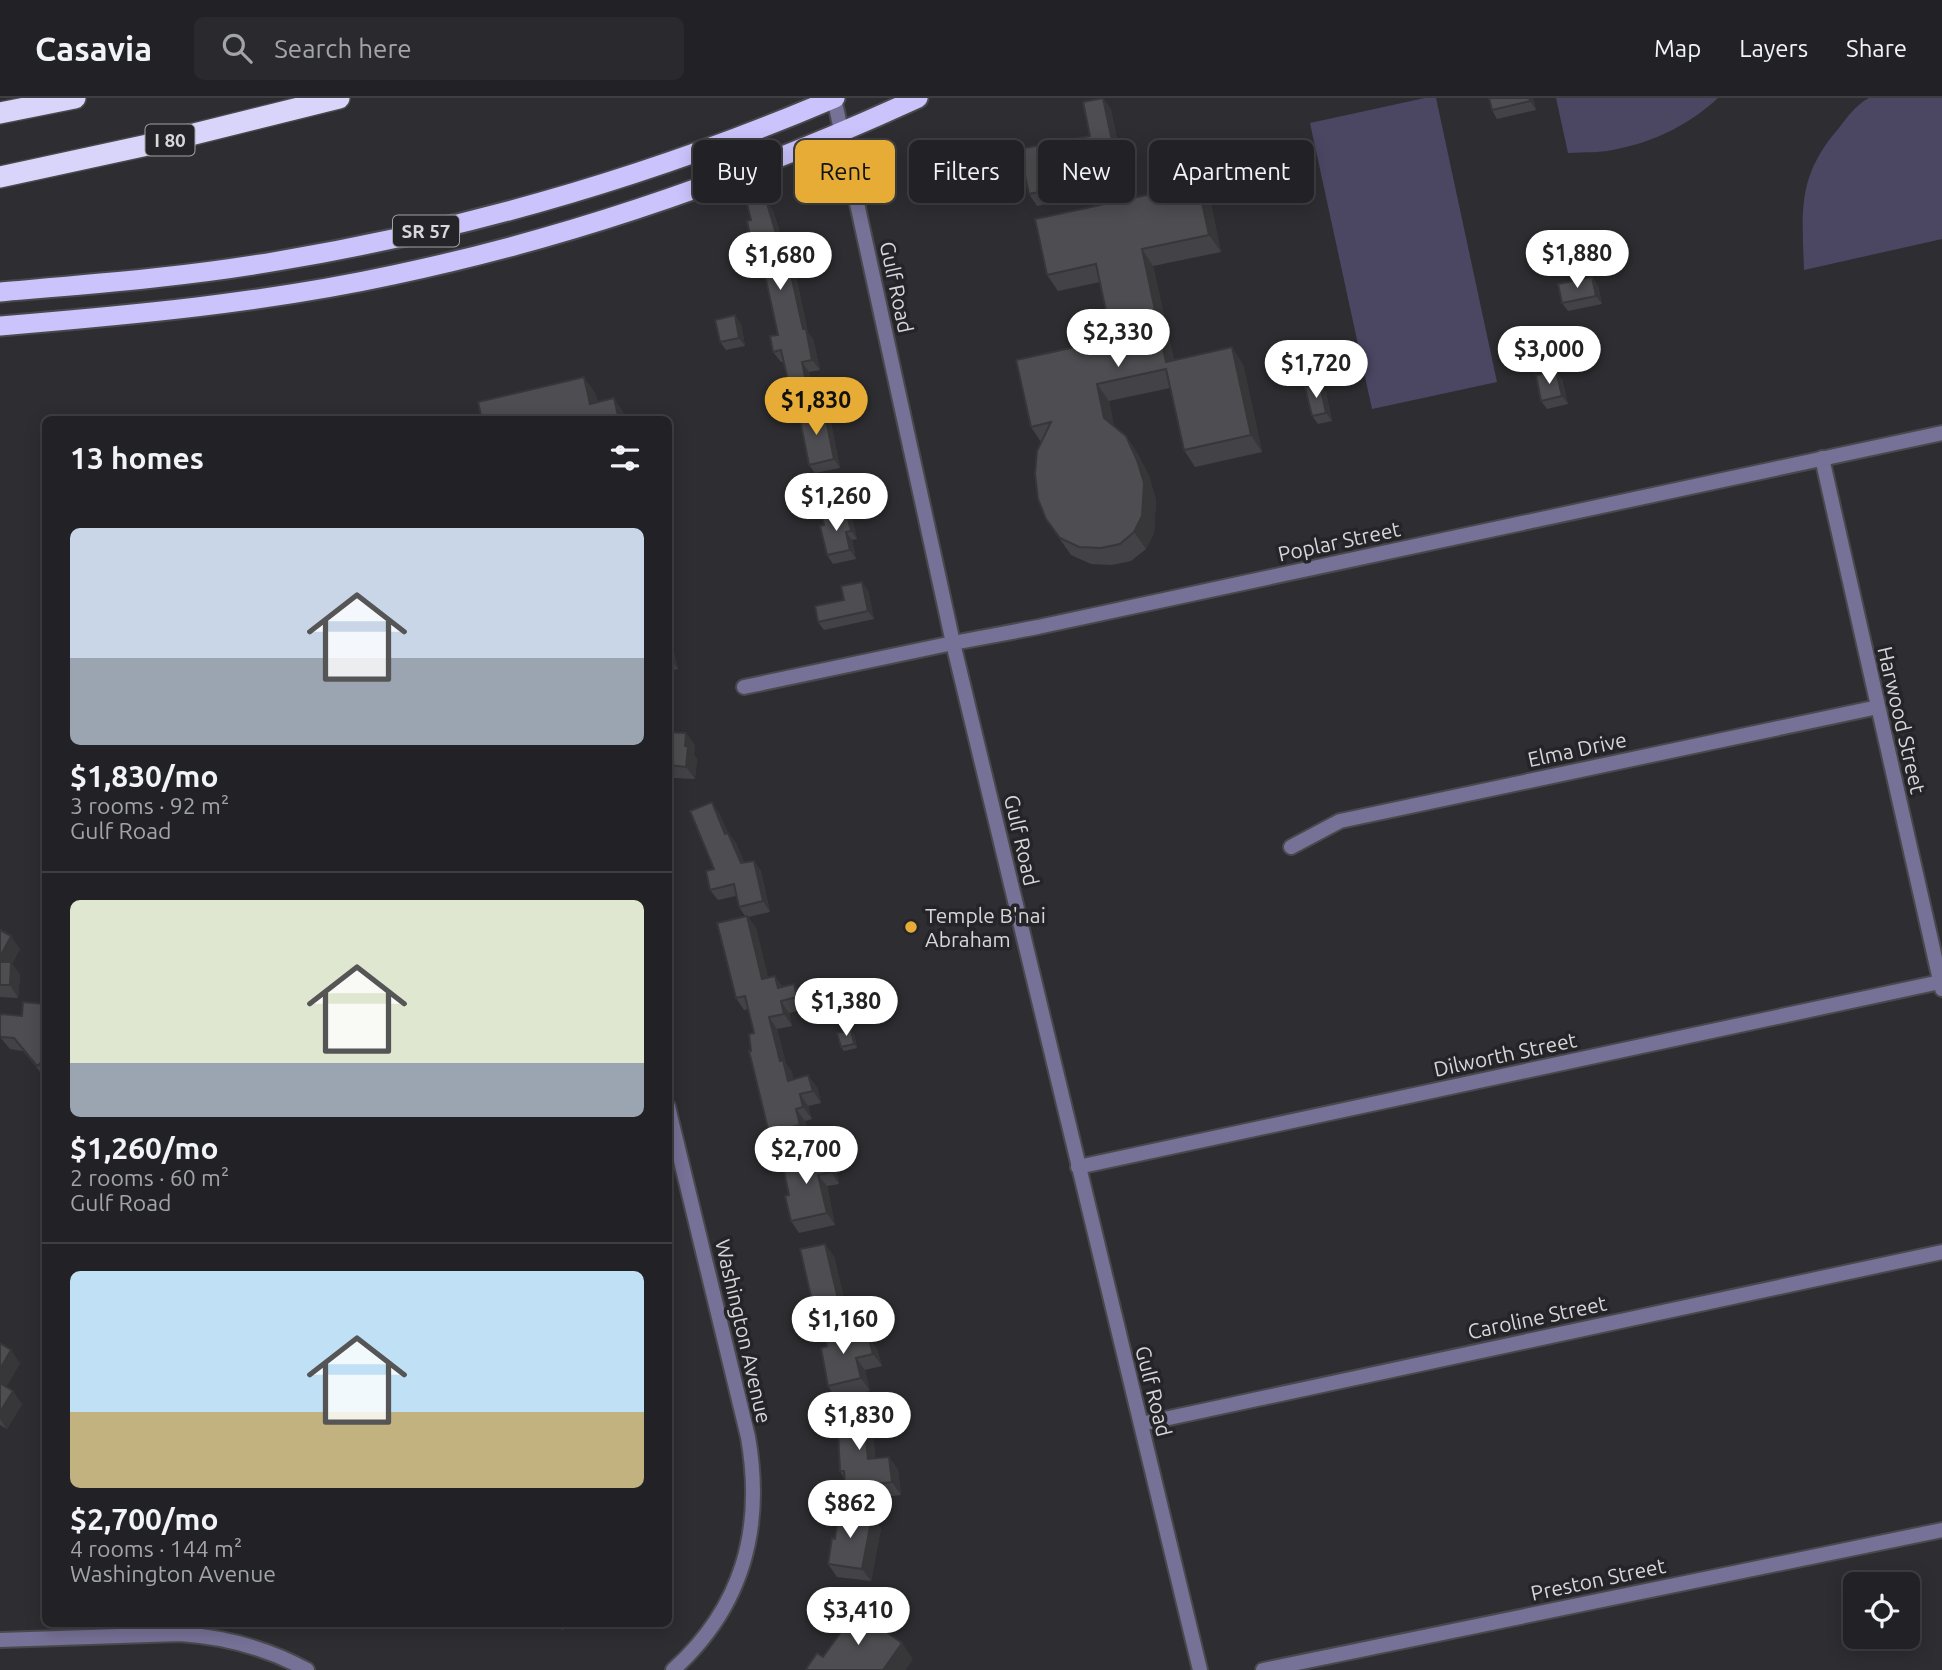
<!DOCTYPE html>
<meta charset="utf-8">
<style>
body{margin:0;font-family:Ubuntu,sans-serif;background:#2a2a2e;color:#f1f3f6;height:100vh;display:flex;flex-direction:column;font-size:26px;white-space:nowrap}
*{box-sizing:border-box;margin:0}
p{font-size:23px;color:#a2a4a7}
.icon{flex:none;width:38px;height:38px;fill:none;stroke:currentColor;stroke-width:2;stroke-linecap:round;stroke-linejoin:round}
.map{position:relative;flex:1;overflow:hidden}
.details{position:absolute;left:42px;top:318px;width:630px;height:1211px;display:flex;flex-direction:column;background:#222226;border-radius:10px;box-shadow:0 4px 18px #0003,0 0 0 2px #3f3f43}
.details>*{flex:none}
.guide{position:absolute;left:693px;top:42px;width:665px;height:63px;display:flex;gap:14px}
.fabs{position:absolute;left:1843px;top:1474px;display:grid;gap:14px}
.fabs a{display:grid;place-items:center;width:77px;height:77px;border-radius:10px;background:#222226;box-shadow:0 4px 18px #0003,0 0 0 2px #3f3f43;font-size:35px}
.price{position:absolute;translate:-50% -60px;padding:0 16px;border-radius:24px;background:#fff;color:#222;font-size:23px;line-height:46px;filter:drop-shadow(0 2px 4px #0008)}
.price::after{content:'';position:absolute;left:50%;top:42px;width:21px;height:16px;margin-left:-10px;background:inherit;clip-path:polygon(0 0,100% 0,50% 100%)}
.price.on{background:#e7ac36;color:#111}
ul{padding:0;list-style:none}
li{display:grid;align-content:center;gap:14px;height:371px;padding:0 28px}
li+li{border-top:2px solid #3f3f43}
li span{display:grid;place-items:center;height:217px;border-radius:10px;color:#555}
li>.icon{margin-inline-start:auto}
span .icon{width:126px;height:126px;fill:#fffc;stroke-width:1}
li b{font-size:30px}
h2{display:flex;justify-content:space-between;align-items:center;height:84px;padding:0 28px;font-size:30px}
.tag{padding:0 24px;border-radius:10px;background:#222226;box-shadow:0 4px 18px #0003,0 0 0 2px #3f3f43;font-size:24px;line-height:63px}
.tag.on{background:#e7ac36;color:#111}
header{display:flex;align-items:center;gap:42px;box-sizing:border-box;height:98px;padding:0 35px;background:#222226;border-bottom:2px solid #3f3f43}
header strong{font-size:33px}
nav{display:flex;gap:38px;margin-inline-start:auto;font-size:24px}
.search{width:490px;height:63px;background:#2a2a2e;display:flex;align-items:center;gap:18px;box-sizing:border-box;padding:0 24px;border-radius:10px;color:#a2a4a7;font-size:26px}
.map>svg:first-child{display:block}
.green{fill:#4b4763}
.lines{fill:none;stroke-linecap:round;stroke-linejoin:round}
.minor-casing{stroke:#49494d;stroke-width:18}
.tertiary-casing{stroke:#49494d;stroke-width:18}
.trunk-casing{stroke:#49494d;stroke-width:23}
.motorway-casing{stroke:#49494d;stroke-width:24}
.minor{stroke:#767196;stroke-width:14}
.tertiary{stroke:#767196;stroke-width:14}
.trunk{stroke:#cbc4fc;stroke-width:19}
.motorway{stroke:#d9d5fa;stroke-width:21}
.wall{fill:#434347}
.shaded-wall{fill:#373739}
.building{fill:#4e4e52;stroke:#373739;stroke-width:2}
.poi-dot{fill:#e7ac36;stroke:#252428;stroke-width:2.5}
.labels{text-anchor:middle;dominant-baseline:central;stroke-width:7;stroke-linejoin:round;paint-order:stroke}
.shield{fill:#252428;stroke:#a2a1a4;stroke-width:2}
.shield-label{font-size:19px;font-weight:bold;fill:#d7d7d9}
.street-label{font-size:21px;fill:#d7d7d9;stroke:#252428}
.poi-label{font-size:21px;fill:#d7d7d9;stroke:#252428;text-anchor:start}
</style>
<header>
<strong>Casavia</strong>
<div class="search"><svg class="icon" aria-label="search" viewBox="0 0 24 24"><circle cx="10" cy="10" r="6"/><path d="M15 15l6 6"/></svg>Search here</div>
<nav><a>Map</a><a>Layers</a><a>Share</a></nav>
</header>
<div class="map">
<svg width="1942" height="1572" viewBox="0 0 1942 1572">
<rect width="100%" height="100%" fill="#2e2e32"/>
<g class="green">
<polygon points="1425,0 1436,0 1497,284 1372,311 1310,25"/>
<path d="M1556 0H1718C1690 26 1654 44 1617 51 1601 55 1584 54 1568 55Z"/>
<path d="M1869 0H1942V141L1804 172C1802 112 1797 78 1839 30 1848 18 1856 7 1869 0Z"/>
</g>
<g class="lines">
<defs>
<g id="minor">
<polyline points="1822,360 1942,891"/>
<polyline points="744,589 953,545 1038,529 1942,335"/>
<polyline points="1291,749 1340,723 1878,609"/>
<path d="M668 1009 748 1339C764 1431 743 1509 673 1572"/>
<polyline points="1078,1069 1940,884"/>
<polyline points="1141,1326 1942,1154"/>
<path d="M0 1542 180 1536C226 1539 267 1550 307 1572"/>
<polyline points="1263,1572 1942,1432"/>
</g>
<polyline id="tertiary" points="834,0 953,545 1200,1572"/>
<g id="trunk">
<path d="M0 194C93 186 186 179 278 163 469 131 657 76 835 0"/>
<path d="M0 228C131 217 264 205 393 177 574 139 750 77 918 0"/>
</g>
<g id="motorway">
<polyline points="0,15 75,0"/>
<polyline points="0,79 166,43 339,0"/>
</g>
</defs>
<use href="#minor" class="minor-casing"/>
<use href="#tertiary" class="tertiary-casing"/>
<use href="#trunk" class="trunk-casing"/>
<use href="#motorway" class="motorway-casing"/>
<use href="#minor" class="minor"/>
<use href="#tertiary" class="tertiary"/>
<use href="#trunk" class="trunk"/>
<use href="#motorway" class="motorway"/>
</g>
<g class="wall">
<polygon points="1103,0 1111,12 1124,74 1063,87 1066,102 1037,108 1029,96 1090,38"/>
<polygon points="1489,0 1533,0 1536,12 1497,21 1492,12"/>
<polygon points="766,102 773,113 781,138 786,137 793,147 797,163 793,164 808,235 813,241 820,272 809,274 813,294 796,297 789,287 784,264 781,264 773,254 778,237 763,170 762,170 755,160 751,122"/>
<polygon points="1210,102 1221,154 1153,168 1174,262 1243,266 1262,354 1195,369 1184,352 1170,290 1109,303 1114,329 1126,338 1137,355 1149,378 1156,402 1154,435 1146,451 1131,463 1112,467 1091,466 1071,457 1046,421 1041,344 1031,329 1112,241 1100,184 1058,193 1047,177"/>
<polygon points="1592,179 1598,188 1602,206 1568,213 1562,205"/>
<polygon points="741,226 745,248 726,252 720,244"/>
<polygon points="1562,281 1568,306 1547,311 1541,303"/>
<polygon points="1320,286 1326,294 1332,323 1318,326 1312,318"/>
<polygon points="830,320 840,370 815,375 809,367"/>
<polygon points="846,413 852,421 857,441 852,442 856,461 833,466 827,457 824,427"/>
<polygon points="868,492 874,521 824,532 818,524 844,502"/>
<polygon points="668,531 678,571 668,573"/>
<polygon points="668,634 686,635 695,648 694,657 697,661 695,681 674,680 673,690 668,690"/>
<polygon points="719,715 728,735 736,745 744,765 754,763 761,773 770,814 748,819 756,830 768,880 783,889 794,886 802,898 806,911 789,915 792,928 777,931 786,966 792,974 793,981 817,989 821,1005 808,1008 812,1021 805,1023 809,1039 777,1047 769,1035 751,953 754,935 748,911 744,912 736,900 745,818 739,809 736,798 718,802 710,792 714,771"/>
<polygon points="0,831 20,851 12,866 20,877 18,900 0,899"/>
<polygon points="45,906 46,907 46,981 23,953 10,951 0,939 0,917 22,918"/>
<polygon points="854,936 857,950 844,953 841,949"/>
<polygon points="782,1064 835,1067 839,1086 827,1088 835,1127 799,1135 791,1123 789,1097"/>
<polygon points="834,1158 847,1214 822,1220 813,1207"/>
<polygon points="850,1240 851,1243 877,1251 882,1268 865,1272 870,1293 836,1301 828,1288"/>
<polygon points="0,1245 20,1265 6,1289 22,1306 7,1331 0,1327"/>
<polygon points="872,1323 875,1360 898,1371 901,1397 854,1402 845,1389 844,1380 840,1373"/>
<polygon points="881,1430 871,1483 837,1479 828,1466 835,1441"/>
<polygon points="525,1526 536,1526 527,1529"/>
<polygon points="558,1526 579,1526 562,1532"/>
</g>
<g class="shaded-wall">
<polygon points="1103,0 1111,12 1124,74 1116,62"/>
<polygon points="1529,0 1533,0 1536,12 1530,3"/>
<polygon points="1054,75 1063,87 1066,102 1057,90"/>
<polygon points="1198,86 1210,102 1221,154 1209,137"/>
<polygon points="766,102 773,113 784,149 777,139"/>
<polygon points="786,137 793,147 797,163 790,153"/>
<polygon points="1142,151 1153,168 1178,281 1166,264"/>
<polygon points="786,154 793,164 808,235 813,241 820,272 812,262 803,231"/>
<polygon points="1592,179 1598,188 1602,206 1596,198"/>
<polygon points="735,217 741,226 745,248 739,240"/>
<polygon points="1232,249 1243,266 1262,354 1251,337"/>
<polygon points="802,264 809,274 813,294 806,284"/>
<polygon points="1556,273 1562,281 1568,306 1562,298"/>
<polygon points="584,279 596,296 602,322 590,306"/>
<polygon points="1097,286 1109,303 1116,337 1104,320"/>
<polygon points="1320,286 1326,294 1332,323 1326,315"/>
<polygon points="614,300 625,317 627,322 619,322"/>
<polygon points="824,312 830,320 840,370 834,361"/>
<polygon points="1126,338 1137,355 1149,378 1156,402 1154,435 1146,451 1134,434"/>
<polygon points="846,413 852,421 857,441 851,433"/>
<polygon points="846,434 852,442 856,461 850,452"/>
<polygon points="862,484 868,492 874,521 868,513"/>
<polygon points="668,531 678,571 668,558"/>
<polygon points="686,635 695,648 694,657 697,661 695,681 686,669 685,648"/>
<polygon points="668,672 674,680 673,690 668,684"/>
<polygon points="712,704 719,715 733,747 725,736"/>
<polygon points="728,735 736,745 749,776 741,765"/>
<polygon points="754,763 761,773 770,814 763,803"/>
<polygon points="747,818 756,830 771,893 762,881"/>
<polygon points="11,838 20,851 12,866 20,877 18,900 10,887 0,868 0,859"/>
<polygon points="775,878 784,890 778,890"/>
<polygon points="794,886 802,898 806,911 797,899"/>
<polygon points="781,903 789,915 792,928 784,916"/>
<polygon points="45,906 46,907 46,934 43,930"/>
<polygon points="769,919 777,931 786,966 792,974 796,995 788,983 780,963"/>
<polygon points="851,932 854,936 857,950 854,946"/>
<polygon points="808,977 817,989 821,1005 813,993"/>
<polygon points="800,996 808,1008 812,1021 803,1009"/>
<polygon points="796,1011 805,1023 809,1039 800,1027"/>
<polygon points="827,1055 835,1067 839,1086 831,1074"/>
<polygon points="818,1077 827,1088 835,1127 827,1115"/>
<polygon points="825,1146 834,1158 847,1214 838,1201"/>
<polygon points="841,1228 850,1240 854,1257 845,1244"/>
<polygon points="868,1238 877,1251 882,1268 873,1256"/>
<polygon points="11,1252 20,1265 3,1294 0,1290 0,1271"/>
<polygon points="856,1260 865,1272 870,1293 861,1280"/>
<polygon points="13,1293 22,1306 7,1331 0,1321 0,1314"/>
<polygon points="863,1310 872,1323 877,1374 868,1361"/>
<polygon points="889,1359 898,1371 901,1397 892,1384"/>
<polygon points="872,1418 881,1430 871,1483 862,1471"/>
<polygon points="902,1545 913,1561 906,1572 883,1572"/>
</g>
<g class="building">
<polygon points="1103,0 1116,62 1054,75 1057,90 1029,96 1019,51 1090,38 1083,4"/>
<polygon points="1489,0 1529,0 1530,3 1492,12"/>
<polygon points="1198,86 1209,137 1142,151 1166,264 1232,249 1251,337 1184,352 1166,271 1097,286 1104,320 1126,338 1137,362 1144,385 1142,418 1134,434 1120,446 1101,450 1079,449 1060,440 1046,421 1038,401 1035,376 1037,353 1051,324 1031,329 1016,262 1112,241 1096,166 1047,177 1035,121"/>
<polygon points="766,102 777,139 786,137 790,153 786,154 803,231 806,231 812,262 802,264 806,284 789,287 781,252 773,254 770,238 778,237 761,159 755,160 747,123 751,122 747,106"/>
<polygon points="1592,179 1596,198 1562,205 1558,186"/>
<polygon points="735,217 739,240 720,244 715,222"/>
<polygon points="1556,273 1562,298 1541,303 1536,277"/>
<polygon points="584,279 590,306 614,300 619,322 482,322 478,304"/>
<polygon points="1320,286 1326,315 1312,318 1305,289"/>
<polygon points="824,312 834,361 809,367 799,317"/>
<polygon points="846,413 851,433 846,434 850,452 827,457 820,428 824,427 822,418"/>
<polygon points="862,484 868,513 818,524 815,508 844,502 841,488"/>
<polygon points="668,634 686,635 685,648 688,648 686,669 668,667"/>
<polygon points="712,704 725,736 728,735 741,765 754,763 763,803 739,809 734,786 710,792 706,773 714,771 690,713"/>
<polygon points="747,818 762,881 775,878 778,890 794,886 797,899 781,903 784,916 769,919 780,963 783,962 788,983 808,977 813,993 800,996 803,1009 796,1011 800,1027 769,1035 749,953 751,953 749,936 754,935 745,898 736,900 717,825"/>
<polygon points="0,832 11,838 0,859"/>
<polygon points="0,864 11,864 10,887 0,887"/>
<polygon points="23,904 45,906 43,930 46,933 46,961 37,968 14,940 1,939 0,937 0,917 2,916 22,918"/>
<polygon points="851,932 854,946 841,949 837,935"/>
<polygon points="827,1055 831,1074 818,1077 827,1115 791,1123 785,1098 789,1097 782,1064"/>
<polygon points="825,1146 838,1201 813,1207 800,1151"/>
<polygon points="841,1228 845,1244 868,1238 873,1256 856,1260 861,1280 828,1288 821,1250 827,1248 823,1232"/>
<polygon points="0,1245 11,1252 0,1271"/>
<polygon points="0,1285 13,1293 0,1314"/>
<polygon points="863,1310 868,1361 889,1359 892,1384 845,1389 844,1373 840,1373 837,1313"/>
<polygon points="839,1413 872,1418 862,1471 828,1466 832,1440 835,1441"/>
<polygon points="852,1510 902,1545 883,1572 808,1572 806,1571 817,1555 823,1559 841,1534 837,1531"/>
</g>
<circle class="poi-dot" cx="911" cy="829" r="7"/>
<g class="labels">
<g class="shield">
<rect x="145.5" y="26.5" width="49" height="31" rx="5"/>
<rect x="393" y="117.5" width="66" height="31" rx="5"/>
</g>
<g class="shield-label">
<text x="170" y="42">I 80</text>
<text x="426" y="133">SR 57</text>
</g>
<g class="street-label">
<text transform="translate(897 189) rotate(78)">Gulf Road</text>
<text transform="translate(1339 443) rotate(-12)">Poplar Street</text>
<text transform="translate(1902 622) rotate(77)">Harwood Street</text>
<text transform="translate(1577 651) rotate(-12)">Elma Drive</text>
<text transform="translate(1022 742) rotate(77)">Gulf Road</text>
<text transform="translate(1505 956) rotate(-12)">Dilworth Street</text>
<text transform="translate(1537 1219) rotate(-12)">Caroline Street</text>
<text transform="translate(744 1233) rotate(77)">Washington Avenue</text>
<text transform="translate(1154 1293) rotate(76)">Gulf Road</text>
<text transform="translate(1598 1481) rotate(-12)">Preston Street</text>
</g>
<g class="poi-label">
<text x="925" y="817">Temple B'nai<tspan x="925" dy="24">Abraham</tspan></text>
</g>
</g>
</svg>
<div class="fabs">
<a><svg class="icon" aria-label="locate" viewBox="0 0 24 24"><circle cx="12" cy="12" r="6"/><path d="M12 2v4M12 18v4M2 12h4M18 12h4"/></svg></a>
</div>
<b class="price" style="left:1577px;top:192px">$1,880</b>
<b class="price" style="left:780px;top:194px">$1,680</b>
<b class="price" style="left:1118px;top:271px">$2,330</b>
<b class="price" style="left:1549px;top:288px">$3,000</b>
<b class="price" style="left:1316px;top:302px">$1,720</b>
<b class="price on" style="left:816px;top:339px">$1,830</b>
<b class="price" style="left:836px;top:435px">$1,260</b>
<b class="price" style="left:846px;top:940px">$1,380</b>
<b class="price" style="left:806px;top:1088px">$2,700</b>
<b class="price" style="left:843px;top:1258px">$1,160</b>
<b class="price" style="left:859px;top:1354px">$1,830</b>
<b class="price" style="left:850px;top:1442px">$862</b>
<b class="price" style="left:858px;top:1549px">$3,410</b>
<div class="guide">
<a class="tag">Buy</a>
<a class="tag on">Rent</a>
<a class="tag">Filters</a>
<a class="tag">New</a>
<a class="tag">Apartment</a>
</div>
<section class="details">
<h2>13 homes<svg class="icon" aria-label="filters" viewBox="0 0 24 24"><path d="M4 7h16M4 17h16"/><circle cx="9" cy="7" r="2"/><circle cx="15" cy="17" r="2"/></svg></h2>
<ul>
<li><span style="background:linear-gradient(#c9d6e8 60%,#9aa5b1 0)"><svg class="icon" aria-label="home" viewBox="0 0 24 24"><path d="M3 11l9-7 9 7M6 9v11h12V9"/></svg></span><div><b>$1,830/mo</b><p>3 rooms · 92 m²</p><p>Gulf Road</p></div></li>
<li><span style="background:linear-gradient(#dfe7d0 75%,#9aa5b1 0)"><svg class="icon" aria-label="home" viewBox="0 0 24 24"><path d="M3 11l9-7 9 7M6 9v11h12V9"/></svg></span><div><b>$1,260/mo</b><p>2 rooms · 60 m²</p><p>Gulf Road</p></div></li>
<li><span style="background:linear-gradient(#bfe0f5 65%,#c2b280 0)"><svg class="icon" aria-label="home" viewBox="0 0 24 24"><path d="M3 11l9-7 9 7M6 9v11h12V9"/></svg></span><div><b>$2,700/mo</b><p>4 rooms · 144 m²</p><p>Washington Avenue</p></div></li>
</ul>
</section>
</div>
